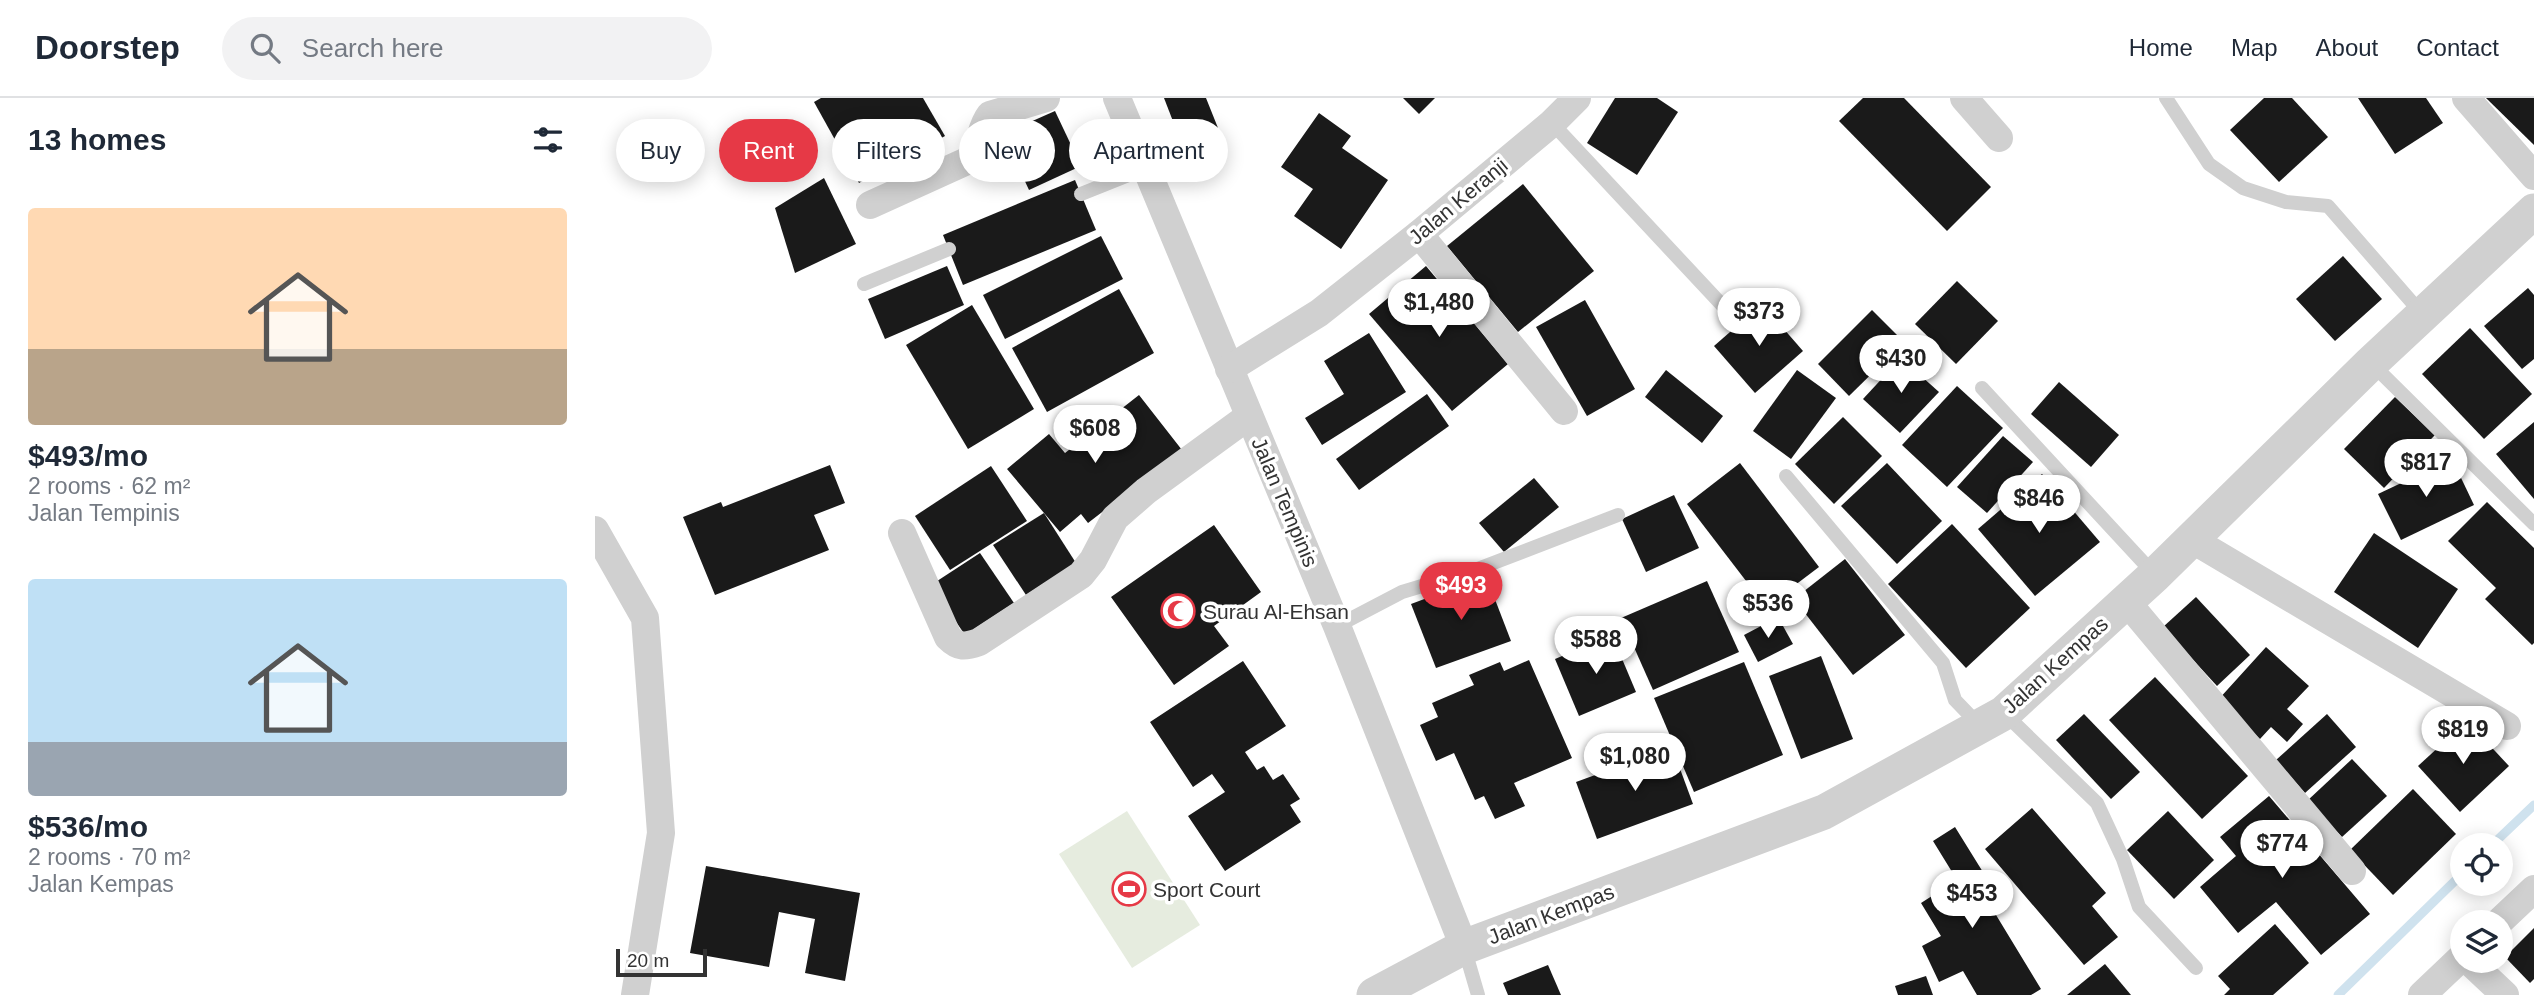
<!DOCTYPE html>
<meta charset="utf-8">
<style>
body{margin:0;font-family:Arial,sans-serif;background:#f2f2f3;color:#1f2937;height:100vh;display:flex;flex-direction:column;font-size:26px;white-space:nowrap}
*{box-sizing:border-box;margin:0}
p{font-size:23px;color:#747a83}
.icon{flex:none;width:38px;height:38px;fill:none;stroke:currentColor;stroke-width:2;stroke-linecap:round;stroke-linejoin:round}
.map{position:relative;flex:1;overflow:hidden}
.panel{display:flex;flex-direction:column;background:#fff;width:595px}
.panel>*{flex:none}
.guide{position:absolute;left:21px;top:21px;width:665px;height:63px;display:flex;gap:14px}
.fabs{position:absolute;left:1855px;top:735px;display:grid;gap:14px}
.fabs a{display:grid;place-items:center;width:63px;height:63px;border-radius:50%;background:#fff;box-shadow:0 4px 18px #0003;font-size:35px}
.scale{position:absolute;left:21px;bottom:18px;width:91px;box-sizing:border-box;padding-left:7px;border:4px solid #333;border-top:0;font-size:19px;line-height:24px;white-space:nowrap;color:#333;-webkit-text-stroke:5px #fff;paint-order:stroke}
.price{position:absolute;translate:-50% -60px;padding:0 16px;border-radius:24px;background:#fff;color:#222;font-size:23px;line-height:46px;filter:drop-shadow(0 2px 4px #0008)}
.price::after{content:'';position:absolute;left:50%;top:42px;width:21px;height:16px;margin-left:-10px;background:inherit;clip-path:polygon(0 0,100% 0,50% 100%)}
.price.current{background:#e63946;color:#fff}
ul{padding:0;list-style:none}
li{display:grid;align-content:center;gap:14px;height:371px;padding:0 28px}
li span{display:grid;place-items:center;height:217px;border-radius:7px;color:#555}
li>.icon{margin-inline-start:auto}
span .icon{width:126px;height:126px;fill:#fffc;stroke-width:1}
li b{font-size:30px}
h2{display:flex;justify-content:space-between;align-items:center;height:84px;padding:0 28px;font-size:30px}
.pill{padding:0 24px;border-radius:32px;background:#fff;box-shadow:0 4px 18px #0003;font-size:24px;line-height:63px}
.pill.current{background:#e63946;color:#fff}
header{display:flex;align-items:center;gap:42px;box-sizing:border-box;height:98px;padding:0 35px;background:#fff;border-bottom:2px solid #e0e1e3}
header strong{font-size:33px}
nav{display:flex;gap:38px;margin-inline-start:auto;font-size:24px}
.search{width:490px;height:63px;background:#f2f2f3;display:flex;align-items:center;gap:18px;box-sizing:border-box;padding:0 24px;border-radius:38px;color:#747a83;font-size:26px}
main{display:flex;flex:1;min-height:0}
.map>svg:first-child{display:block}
.green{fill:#e6ecdf}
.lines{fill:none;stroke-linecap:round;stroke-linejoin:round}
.stream{stroke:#cfe2ee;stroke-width:9}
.building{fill:#1a1a1a}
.service{stroke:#d0d0d0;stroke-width:14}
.minor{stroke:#d0d0d0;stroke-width:28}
.tertiary{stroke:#d0d0d0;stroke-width:35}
.labels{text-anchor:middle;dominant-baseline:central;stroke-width:7;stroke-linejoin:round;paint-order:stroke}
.street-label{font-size:21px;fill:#333;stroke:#fff}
.poi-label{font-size:21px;fill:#333;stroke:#fff;text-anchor:start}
</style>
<header>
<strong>Doorstep</strong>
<div class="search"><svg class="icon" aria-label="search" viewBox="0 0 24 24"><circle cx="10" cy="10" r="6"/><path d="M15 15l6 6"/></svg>Search here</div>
<nav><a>Home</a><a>Map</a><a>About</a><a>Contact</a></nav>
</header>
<main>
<section class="panel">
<h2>13 homes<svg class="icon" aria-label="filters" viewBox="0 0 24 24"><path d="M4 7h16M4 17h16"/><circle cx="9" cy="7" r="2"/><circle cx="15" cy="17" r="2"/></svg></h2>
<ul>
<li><span style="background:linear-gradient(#ffd9b3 65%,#b9a48a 0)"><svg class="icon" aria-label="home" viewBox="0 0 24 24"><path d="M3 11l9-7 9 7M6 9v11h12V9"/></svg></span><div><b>$493/mo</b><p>2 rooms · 62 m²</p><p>Jalan Tempinis</p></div></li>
<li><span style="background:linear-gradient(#bfe0f5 75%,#9aa5b1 0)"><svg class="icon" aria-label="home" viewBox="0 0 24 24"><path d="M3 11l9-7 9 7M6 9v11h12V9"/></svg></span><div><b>$536/mo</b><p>2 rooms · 70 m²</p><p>Jalan Kempas</p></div></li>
</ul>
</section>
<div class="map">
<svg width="1939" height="897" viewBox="0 0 1939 897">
<rect width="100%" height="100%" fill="#fff"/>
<polygon class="green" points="532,713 605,827 537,870 464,756"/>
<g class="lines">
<g class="stream">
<polyline points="1897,747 1939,707"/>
<polyline points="1743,897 1867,776"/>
</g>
</g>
<g class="building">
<polygon points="226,0 328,0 350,38 264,85 219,4"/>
<polygon points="569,0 611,0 623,30 586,44"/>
<polygon points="808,0 840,0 824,16"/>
<polygon points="1020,0 1062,0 1083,14 1042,77 992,45"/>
<polygon points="1268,0 1309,0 1396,89 1352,133 1244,23"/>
<polygon points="1669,0 1697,0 1733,39 1684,84 1635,32"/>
<polygon points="1763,0 1831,0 1848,25 1800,56"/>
<polygon points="1891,0 1939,0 1939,47"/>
<polygon points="460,13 486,68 434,92 408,36"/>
<polygon points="724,15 756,38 747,50 793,82 746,151 699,118 718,91 686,69"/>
<polygon points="229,80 261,146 200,175 180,110"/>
<polygon points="480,82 501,132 368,187 348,137"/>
<polygon points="928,86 999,173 923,234 852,148"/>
<polygon points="506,138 528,181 410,241 388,197"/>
<polygon points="1748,158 1787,201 1740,243 1701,201"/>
<polygon points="352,168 369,207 290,241 273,201"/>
<polygon points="831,168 913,266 857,313 774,216"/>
<polygon points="1362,183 1403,223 1361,266 1320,226"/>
<polygon points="1933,190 1939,197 1939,261 1927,271 1889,228"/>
<polygon points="524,191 559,255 452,314 417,250"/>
<polygon points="990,202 1040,291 992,318 941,229"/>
<polygon points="1167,206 1208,253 1160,295 1119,248"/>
<polygon points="377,207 439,311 373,351 311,247"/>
<polygon points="1277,212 1309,244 1254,298 1223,266"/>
<polygon points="1875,230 1937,296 1889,341 1827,276"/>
<polygon points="774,235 811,294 727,347 710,320 749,296 729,263"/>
<polygon points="1306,260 1344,294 1305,335 1268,301"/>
<polygon points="1071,272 1128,318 1107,345 1050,299"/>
<polygon points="1202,272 1241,300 1196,361 1158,333"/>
<polygon points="1464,284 1524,337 1496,369 1436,316"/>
<polygon points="1362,288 1408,330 1352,389 1307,347"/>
<polygon points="832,296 854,328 764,392 741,361"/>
<polygon points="544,297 587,352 493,425 486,416 465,434 412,371 454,336 470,355"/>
<polygon points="1800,299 1840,337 1789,390 1749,351"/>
<polygon points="1248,319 1287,358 1239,406 1200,366"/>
<polygon points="1939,324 1939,401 1901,356"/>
<polygon points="1408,338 1438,364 1392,415 1362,389"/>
<polygon points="1857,361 1879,407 1806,442 1783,396"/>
<polygon points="1145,365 1224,469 1171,509 1092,406"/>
<polygon points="1292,365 1347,423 1302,466 1246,408"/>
<polygon points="235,367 250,405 219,417 234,452 120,497 88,419 126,404 128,409"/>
<polygon points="396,368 432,423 355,472 320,418"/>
<polygon points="1447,376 1505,444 1440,498 1383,431"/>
<polygon points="939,380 964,409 909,454 884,425"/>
<polygon points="1079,397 1104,450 1051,474 1027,421"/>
<polygon points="1892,404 1939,450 1939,545 1937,547 1890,501 1901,490 1853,443"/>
<polygon points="449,415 481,465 431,497 398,447"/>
<polygon points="1357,426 1435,510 1371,570 1293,486"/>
<polygon points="619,427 666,494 619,528 634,548 579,587 516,499"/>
<polygon points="1779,435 1863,491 1823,550 1739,494"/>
<polygon points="385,455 419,505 370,537 336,487"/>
<polygon points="1250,461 1310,537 1258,577 1199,501"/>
<polygon points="891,478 916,543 841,570 816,506"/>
<polygon points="1112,483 1144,554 1058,592 1026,520"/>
<polygon points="1601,499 1655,557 1622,588 1568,529"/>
<polygon points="1183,519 1198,546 1163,564 1149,537"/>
<polygon points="1017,537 1041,594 984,618 960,561"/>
<polygon points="1671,549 1714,588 1692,611 1708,626 1692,644 1676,629 1665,641 1623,602"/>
<polygon points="1226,558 1258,641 1206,661 1174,578"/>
<polygon points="934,562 977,660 919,685 930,708 900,721 889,698 880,702 859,655 841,663 825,627 843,619 837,605 879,587 874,577 905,564 909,573"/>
<polygon points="648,563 691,628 650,654 662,672 669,668 678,682 688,676 705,701 695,707 706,724 630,773 593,718 630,694 617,676 598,689 555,624"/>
<polygon points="1149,564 1188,657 1099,694 1059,600"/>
<polygon points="1560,579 1653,678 1607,721 1514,622"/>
<polygon points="1489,616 1545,674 1516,701 1461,642"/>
<polygon points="1732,616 1761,649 1710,695 1681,662"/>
<polygon points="1872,623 1914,668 1865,714 1823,668"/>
<polygon points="1077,649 1098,706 1002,741 981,684"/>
<polygon points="1757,661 1792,698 1747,739 1712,703"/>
<polygon points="1818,691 1861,736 1798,797 1755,752"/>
<polygon points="1674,698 1775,816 1726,857 1681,804 1643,835 1605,789 1641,758 1625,739"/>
<polygon points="1437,710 1511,795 1497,808 1523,839 1489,867 1390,751"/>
<polygon points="1573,713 1619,762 1579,801 1532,752"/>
<polygon points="1360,729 1391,779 1381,784 1446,891 1436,897 1382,897 1368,873 1344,884 1327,848 1346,838 1326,805 1362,782 1338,743"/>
<polygon points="111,768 265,795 250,883 210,875 220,821 184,814 174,869 95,855"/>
<polygon points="1680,826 1714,865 1678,897 1629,897 1635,891 1623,878"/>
<polygon points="1939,830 1939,881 1935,885 1910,859"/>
<polygon points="1510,866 1536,897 1472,897"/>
<polygon points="953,867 966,897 913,897 908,885"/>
<polygon points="1331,878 1338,897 1303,897 1300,888"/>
</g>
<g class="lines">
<g class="service">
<polyline points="1571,0 1614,66 1648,90 1691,104 1733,108 1828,217"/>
<polyline points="957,25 1141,222"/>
<polyline points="486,96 551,70"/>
<polyline points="269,186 354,151"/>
<polyline points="1776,265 1939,426"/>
<polyline points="1387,290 1560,477"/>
<polyline points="1191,378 1348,565 1360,602 1385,628"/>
<polyline points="742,528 807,494 880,472 1023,417"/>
<polyline points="1410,616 1502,705 1528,761 1544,809 1601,870"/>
<polyline points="869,849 883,897"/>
</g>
<g class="minor">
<polyline points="522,0 742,528 869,849"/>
<polyline points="1369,0 1404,40"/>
<polyline points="1871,0 1939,78"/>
<path d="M275 107 372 63C386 52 384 31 395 17L451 0"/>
<polyline points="824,136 969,313"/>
<polyline points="634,271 724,215 824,136 957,25 982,0"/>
<polyline points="0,432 50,520 66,735 40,897"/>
<path d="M307 435 353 539C364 550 370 549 384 544L486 477 498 462 520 420 551 393 654 318"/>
<polyline points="1596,441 1912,628"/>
<polyline points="1531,503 1757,773"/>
<polyline points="1904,824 1939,791"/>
<polyline points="1874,863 1910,897"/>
<polyline points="1827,897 1867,859"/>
</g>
<polyline class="tertiary" points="779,897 869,849 1229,714 1409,615 1560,477 1776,265 1939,113"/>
</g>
<defs>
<symbol id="mosque-ring" viewBox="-11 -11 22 22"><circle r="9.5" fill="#fff" stroke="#e63946" stroke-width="1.5"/><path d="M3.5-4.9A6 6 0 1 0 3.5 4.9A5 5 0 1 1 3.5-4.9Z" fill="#e63946"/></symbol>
<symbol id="stadium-ring" viewBox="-11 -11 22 22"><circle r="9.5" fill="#fff" stroke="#e63946" stroke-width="1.5"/><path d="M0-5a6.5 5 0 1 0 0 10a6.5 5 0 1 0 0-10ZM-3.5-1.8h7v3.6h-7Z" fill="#e63946"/></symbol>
</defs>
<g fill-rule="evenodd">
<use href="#mosque-ring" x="564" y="494" width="38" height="38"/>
<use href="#stadium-ring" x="515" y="772" width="38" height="38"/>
</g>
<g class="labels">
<g class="street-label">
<text transform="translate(863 103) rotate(-40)">Jalan Keranji</text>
<text transform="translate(690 404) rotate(67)">Jalan Tempinis</text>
<text transform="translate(1460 567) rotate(-42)">Jalan Kempas</text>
<text transform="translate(956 816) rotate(-21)">Jalan Kempas</text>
</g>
<g class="poi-label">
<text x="608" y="513">Surau Al-Ehsan</text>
<text x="558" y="791">Sport Court</text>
</g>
</g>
</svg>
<div class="fabs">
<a><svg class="icon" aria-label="locate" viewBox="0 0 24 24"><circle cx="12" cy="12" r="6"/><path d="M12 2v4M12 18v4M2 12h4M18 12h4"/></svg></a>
<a><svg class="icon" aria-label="layers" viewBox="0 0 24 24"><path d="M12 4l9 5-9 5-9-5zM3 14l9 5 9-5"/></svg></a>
</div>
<div class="scale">20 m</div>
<b class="price" style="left:844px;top:241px">$1,480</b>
<b class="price" style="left:1164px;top:250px">$373</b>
<b class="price" style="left:1306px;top:297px">$430</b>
<b class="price" style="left:500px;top:367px">$608</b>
<b class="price" style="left:1831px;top:401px">$817</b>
<b class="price" style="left:1444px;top:437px">$846</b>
<b class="price current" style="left:866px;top:524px">$493</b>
<b class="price" style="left:1173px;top:542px">$536</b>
<b class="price" style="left:1001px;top:578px">$588</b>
<b class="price" style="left:1868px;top:668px">$819</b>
<b class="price" style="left:1040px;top:695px">$1,080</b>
<b class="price" style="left:1687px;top:782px">$774</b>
<b class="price" style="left:1377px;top:832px">$453</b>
<div class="guide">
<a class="pill">Buy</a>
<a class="pill current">Rent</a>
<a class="pill">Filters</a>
<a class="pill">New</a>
<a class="pill">Apartment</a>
</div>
</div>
</main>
